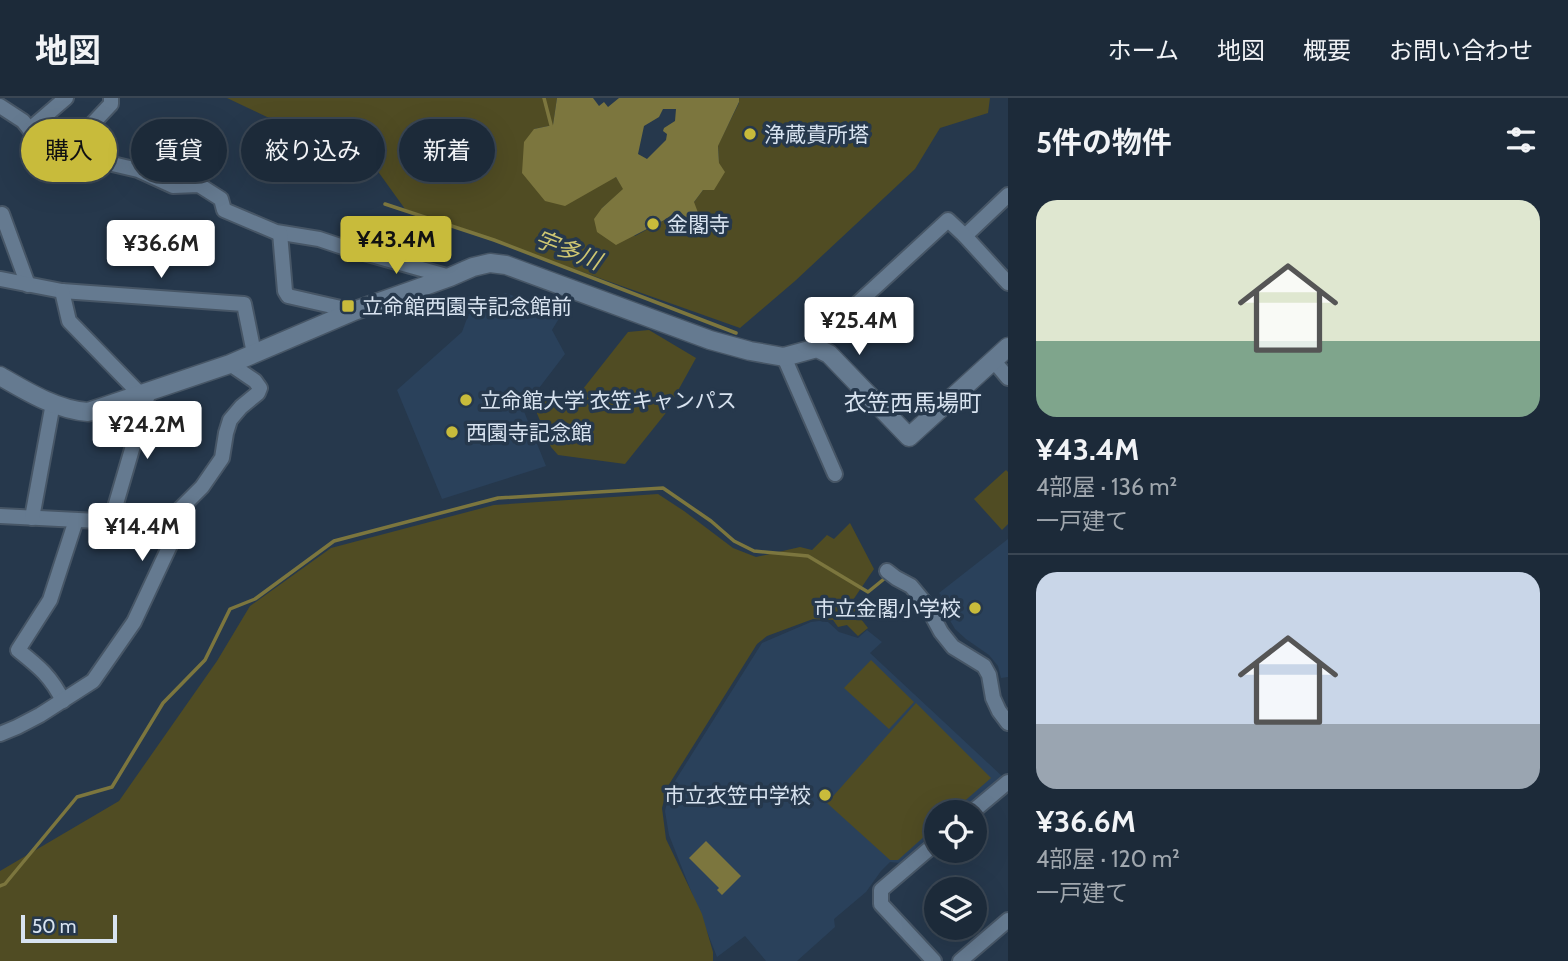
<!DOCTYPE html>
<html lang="ja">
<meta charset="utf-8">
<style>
body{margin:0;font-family:Cabin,"Noto Sans JP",sans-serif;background:#253241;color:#f1f3f6;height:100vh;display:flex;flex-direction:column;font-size:26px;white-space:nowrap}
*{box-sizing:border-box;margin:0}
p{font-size:23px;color:#a0a7ae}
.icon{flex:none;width:38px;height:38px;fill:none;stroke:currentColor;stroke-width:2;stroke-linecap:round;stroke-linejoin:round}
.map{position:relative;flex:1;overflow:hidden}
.side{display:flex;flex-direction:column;background:#1c2a39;width:560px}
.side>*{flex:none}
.top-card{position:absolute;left:21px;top:21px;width:665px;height:63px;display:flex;gap:14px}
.controls{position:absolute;left:924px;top:702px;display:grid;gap:14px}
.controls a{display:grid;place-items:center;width:63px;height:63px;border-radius:50%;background:#1c2a39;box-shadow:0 7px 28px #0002,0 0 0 2px #3a4653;font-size:35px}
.scale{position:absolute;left:21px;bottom:18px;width:96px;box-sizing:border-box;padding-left:7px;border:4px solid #d8e3f0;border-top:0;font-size:19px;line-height:24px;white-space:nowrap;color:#d8e3f0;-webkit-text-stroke:5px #26384c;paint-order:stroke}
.price{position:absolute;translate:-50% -60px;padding:0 16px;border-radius:7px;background:#fff;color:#222;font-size:23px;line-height:46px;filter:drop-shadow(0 2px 4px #0008)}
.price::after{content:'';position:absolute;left:50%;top:42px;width:21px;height:16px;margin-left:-10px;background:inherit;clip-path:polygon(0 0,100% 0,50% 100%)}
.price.active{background:#c8bb3b;color:#111}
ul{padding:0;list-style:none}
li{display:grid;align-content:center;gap:14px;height:371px;padding:0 28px}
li+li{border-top:2px solid #3a4653}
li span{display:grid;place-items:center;height:217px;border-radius:21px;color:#555}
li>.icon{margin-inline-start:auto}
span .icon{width:126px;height:126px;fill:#fffc;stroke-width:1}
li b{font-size:30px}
h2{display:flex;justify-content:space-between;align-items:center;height:84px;padding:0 28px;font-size:30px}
.chip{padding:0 24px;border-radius:32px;background:#1c2a39;box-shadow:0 7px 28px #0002,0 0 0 2px #3a4653;font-size:24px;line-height:63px}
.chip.active{background:#c8bb3b;color:#111}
header{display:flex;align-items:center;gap:42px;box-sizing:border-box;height:98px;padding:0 35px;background:#1c2a39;border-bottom:2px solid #3a4653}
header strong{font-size:33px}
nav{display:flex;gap:38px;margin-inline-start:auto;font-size:24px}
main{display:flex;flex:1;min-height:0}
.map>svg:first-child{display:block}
.built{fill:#2a415b}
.green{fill:#504c23}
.water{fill:#7c763e;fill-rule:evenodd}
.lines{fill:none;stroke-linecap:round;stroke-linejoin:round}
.stream{stroke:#7c763e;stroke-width:3.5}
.minor-casing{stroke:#475666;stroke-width:18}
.tertiary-casing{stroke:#475666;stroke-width:21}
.minor{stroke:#657a90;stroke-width:14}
.tertiary{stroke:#657a90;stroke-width:18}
.poi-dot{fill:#c8bb3b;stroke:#26384c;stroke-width:2.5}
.labels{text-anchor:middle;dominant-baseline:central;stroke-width:7;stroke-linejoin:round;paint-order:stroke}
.poi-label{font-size:21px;fill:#d8e3f0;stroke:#26384c;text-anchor:start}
.water-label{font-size:23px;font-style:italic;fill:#cfc772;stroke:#26384c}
.neighbourhood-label{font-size:23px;fill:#d8e3f0;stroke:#26384c}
</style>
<header>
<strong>地図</strong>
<nav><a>ホーム</a><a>地図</a><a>概要</a><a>お問い合わせ</a></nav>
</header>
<main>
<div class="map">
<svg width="1008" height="863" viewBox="0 0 1008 863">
<rect width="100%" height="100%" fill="#26384c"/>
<g class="built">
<polygon points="559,194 572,199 552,232 565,256 523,311 546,368 442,401 397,292 462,234 469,215 494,209 505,195 553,211"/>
<polygon points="1008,441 1008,579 1001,580 998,568 989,557 966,541 955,531 938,502 941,497 939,495"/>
<polygon points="819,523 828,524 839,534 858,540 867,532 882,544 870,555 1003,679 961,714 936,714 936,734 899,765 890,764 881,773 866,794 834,821 835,829 797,863 766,863 745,838 717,859 669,737 665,713 670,691 762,545 811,524"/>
</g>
<g class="green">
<polygon points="227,0 557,0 553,27 534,31 545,103 616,79 624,91 602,110 635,138 674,117 693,126 694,104 703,92 719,65 718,47 739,5 739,0 990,0 988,15 940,30 915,71 795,183 740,230 405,111 351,36 267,19"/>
<polygon points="649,232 696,260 665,316 625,366 558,357 551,349 536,313 547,299 568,310 628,234"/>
<polygon points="1006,372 1008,374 1008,426 1002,432 974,401"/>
<polygon points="658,396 684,413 733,450 756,459 800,449 812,452 827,437 834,441 850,425 874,471 853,502 857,516 868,530 858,538 847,527 838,529 833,522 813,521 767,538 757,546 668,688 662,710 666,741 702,816 713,854 713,863 0,863 0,773 119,703 217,563 250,508 331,450 494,407"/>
<polygon points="871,562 914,604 889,631 844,590"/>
<polygon points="916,605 991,680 952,714 936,714 936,728 898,762 890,762 827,705"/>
</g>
<g class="water">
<path d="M557 0H593L599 8 604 4 608 9 619 0H739V4L718 48 719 65 725 74 714 92H703L694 104 700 120 693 126 684 120 674 117 616 147 597 134 594 121 602 110 623 91 616 79 565 108 545 103 522 75 524 44 534 31 553 27ZM663 11H676L675 23 664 30 663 33 667 36 666 42 647 61 638 56 644 28 659 19Z"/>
<polygon points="706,743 741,778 722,797 717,792 719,790 689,760"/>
</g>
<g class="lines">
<g class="stream">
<polyline points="544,0 551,27"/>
<polyline points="385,106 494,142 736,235"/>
<polyline points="0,788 5,786 77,699 112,689 163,605 205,562 230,511 255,501 334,443 498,400 663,390 711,423 734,443 754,453 808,458 868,494 884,481"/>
</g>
<defs>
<g id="minor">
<polyline points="0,8 23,23 38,42 57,53 138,72 173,88 199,87 221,101 224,112 276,134 319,141 343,149 450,179"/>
<polyline points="30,31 66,0"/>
<polyline points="65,55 111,6 111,0"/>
<polyline points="2,116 28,187"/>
<polyline points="280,135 285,193 288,198 354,213"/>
<polyline points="965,138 1008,97"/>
<polyline points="1,181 62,193 244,206 254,255"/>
<polyline points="62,193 69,223 140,296"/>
<polyline points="817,250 821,239 948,122 965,138 1008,185"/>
<polyline points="784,259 835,376"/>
<polyline points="993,262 1008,280"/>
<polyline points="0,418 176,427"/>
<polyline points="32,420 53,305"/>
<polyline points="111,423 149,293"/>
<polyline points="887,473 896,480 911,488 926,506 941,534 953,549 984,568 989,577 993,600 999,613 1008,625"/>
<path d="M63 603C51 578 38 568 18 552L50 502 76 422"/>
<polyline points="0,636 17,629 40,617 93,583 134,524 172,443 176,427 176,415 202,389 222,360 226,335 230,322 241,309 258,295 260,290 255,283 230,266"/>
<polyline points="972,714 1008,684"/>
<polyline points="934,863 881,806 881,792 936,745"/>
<polyline points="960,863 1008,822"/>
</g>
<path id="tertiary" d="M0 278C26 293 57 312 88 314L230 266 354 213 450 179 473 169 490 165 506 167 710 242 750 253 784 259 817 250 829 256 909 339 1008 249"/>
</defs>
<use href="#minor" class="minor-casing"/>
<use href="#tertiary" class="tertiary-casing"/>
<use href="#minor" class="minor"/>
<use href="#tertiary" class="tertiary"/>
</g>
<g class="poi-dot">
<circle cx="750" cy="36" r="7"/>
<circle cx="653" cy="126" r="7"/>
<rect x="341" y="201" width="14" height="14" rx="3.5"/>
<circle cx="466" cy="302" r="7"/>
<circle cx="452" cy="334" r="7"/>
<circle cx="975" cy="510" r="7"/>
<circle cx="825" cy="697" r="7"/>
</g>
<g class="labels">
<g class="poi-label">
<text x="764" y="36">浄蔵貴所塔</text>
<text x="667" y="126">金閣寺</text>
<text x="362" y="208">立命館西園寺記念館前</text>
<text x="480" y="302">立命館大学 衣笠キャンパス</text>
<text x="466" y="334">西園寺記念館</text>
<text x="961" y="510" text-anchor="end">市立金閣小学校</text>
<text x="811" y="697" text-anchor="end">市立衣笠中学校</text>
</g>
<g class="water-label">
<text transform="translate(568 152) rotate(21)">宇多川</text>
</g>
<g class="neighbourhood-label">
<text x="913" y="305">衣笠西馬場町</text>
</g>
</g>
</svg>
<div class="controls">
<a><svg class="icon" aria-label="locate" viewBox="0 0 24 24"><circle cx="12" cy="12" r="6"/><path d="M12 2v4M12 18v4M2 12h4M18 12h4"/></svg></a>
<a><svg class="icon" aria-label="layers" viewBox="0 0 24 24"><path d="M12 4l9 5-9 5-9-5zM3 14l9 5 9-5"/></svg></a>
</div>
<div class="scale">50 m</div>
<b class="price active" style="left:396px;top:178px">¥43.4M</b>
<b class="price" style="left:161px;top:182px">¥36.6M</b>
<b class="price" style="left:859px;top:259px">¥25.4M</b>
<b class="price" style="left:147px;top:363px">¥24.2M</b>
<b class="price" style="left:142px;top:465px">¥14.4M</b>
<div class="top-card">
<a class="chip active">購入</a>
<a class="chip">賃貸</a>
<a class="chip">絞り込み</a>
<a class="chip">新着</a>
</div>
</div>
<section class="side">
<h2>5件の物件<svg class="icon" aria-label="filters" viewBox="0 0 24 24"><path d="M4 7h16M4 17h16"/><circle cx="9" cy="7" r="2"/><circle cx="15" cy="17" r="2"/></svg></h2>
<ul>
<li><span style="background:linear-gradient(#dfe7d0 65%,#7fa58c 0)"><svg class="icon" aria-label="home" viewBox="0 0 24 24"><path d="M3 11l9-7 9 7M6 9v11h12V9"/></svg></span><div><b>¥43.4M</b><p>4部屋 · 136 m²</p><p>一戸建て</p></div></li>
<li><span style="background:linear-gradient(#c9d6e8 70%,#9aa5b1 0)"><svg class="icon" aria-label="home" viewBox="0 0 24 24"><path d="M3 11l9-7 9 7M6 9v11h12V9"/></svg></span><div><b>¥36.6M</b><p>4部屋 · 120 m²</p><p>一戸建て</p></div></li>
</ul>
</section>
</main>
